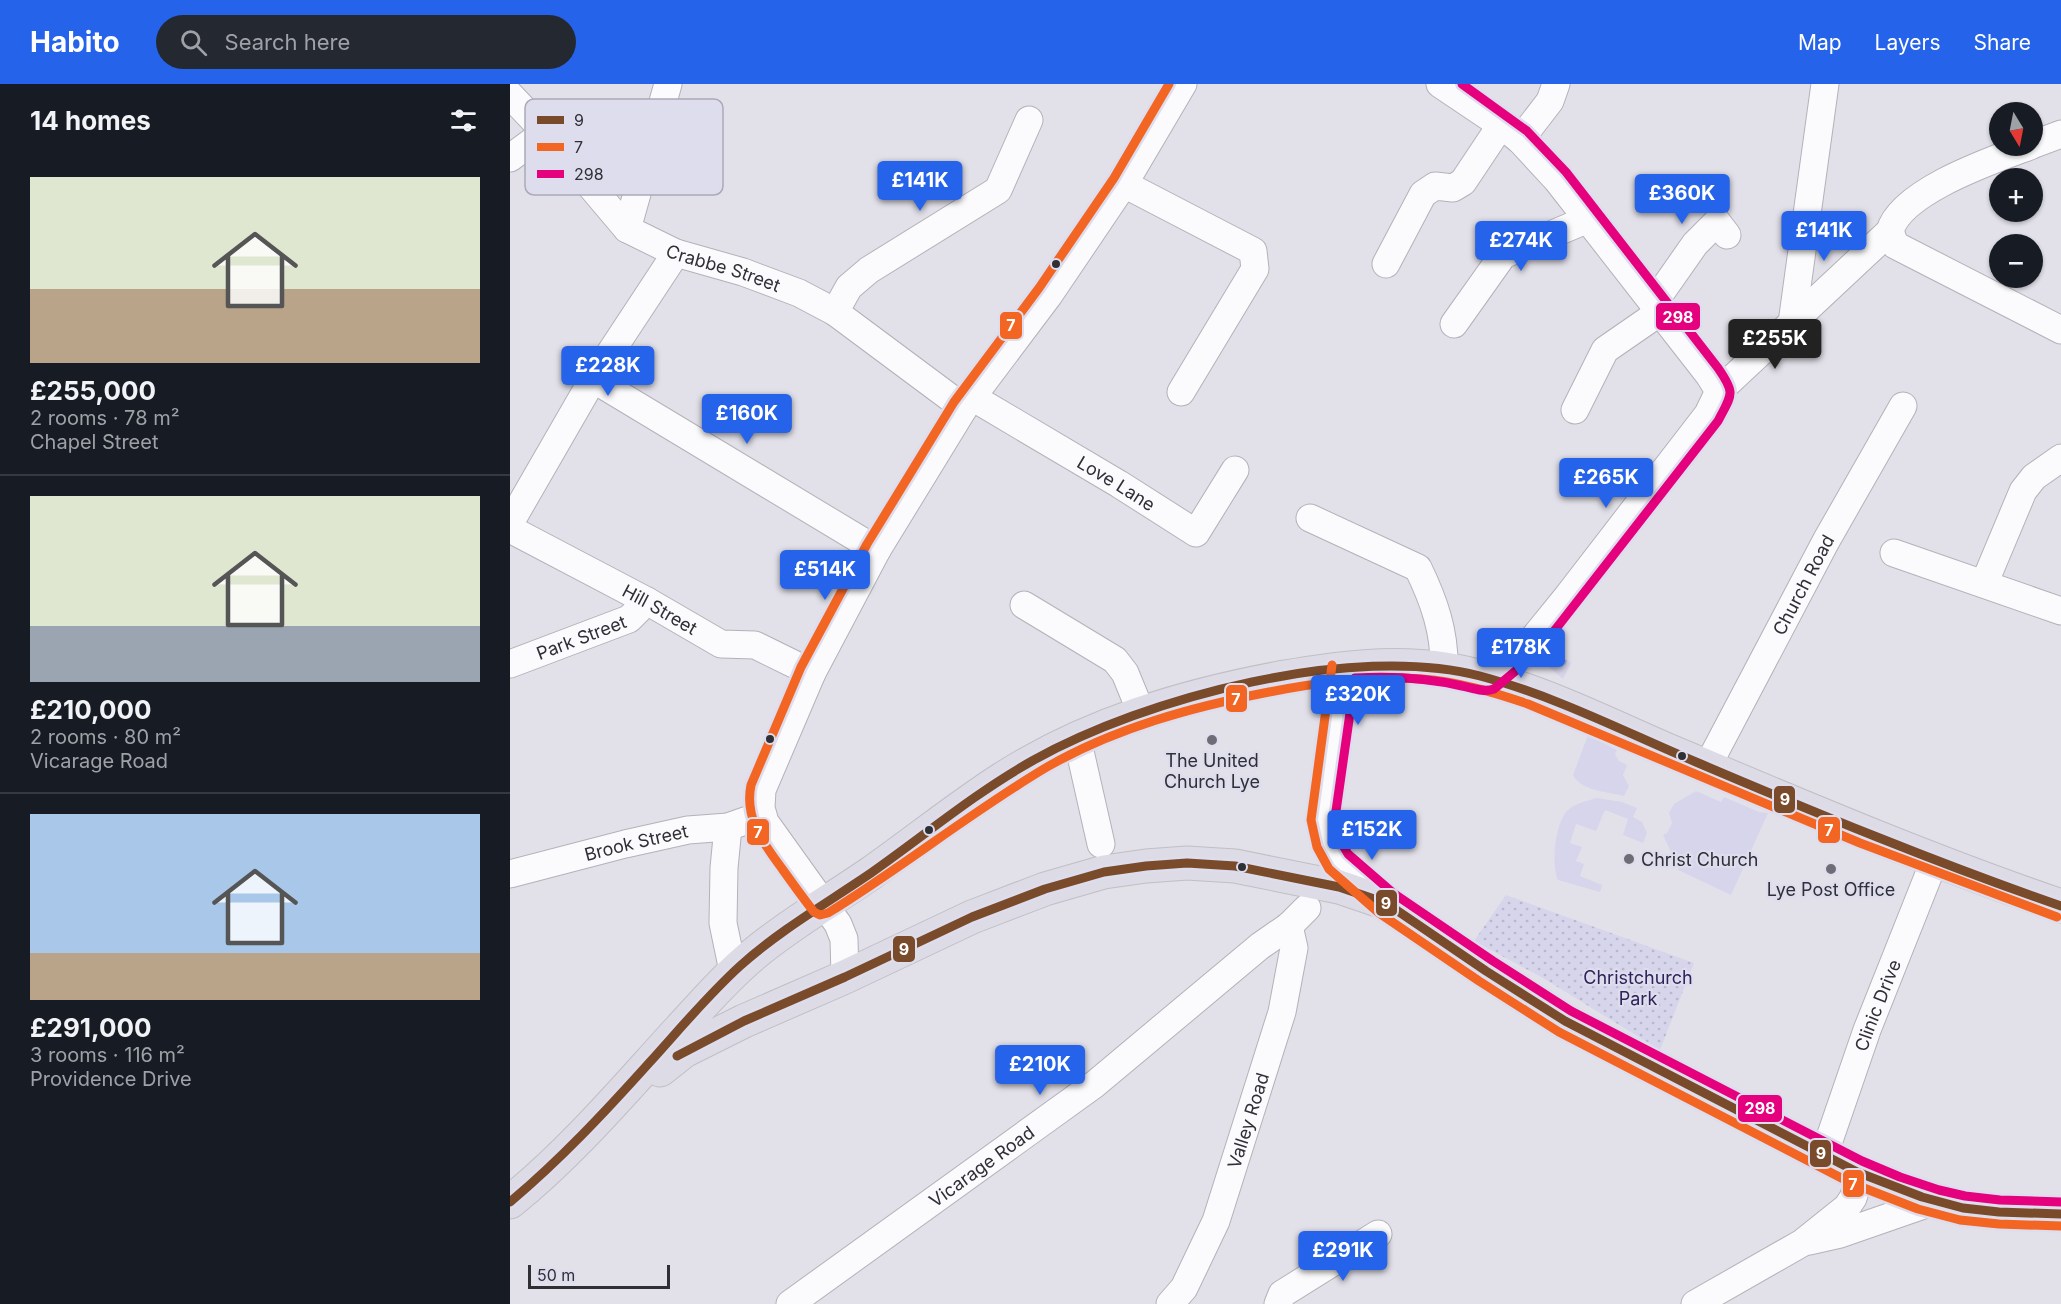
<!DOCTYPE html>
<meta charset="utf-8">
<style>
body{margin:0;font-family:Inter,sans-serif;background:#242831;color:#f1f3f6;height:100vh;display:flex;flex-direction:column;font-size:22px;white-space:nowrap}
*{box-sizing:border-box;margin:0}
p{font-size:20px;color:#9ea1a6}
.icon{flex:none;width:33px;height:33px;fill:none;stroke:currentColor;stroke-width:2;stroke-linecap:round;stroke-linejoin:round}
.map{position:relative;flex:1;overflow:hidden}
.drawer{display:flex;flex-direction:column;background:#171b24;width:510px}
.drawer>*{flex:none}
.needle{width:39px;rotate:170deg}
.buttons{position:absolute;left:1479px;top:18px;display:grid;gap:12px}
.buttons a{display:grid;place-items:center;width:54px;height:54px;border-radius:50%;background:#171b24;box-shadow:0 2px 4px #0004;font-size:30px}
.scale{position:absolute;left:18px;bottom:15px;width:142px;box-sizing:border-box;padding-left:6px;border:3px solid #2f2f36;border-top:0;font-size:16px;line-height:21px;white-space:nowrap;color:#2f2f36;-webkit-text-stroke:4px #deddee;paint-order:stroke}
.price{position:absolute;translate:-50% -51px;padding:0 14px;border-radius:6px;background:#2563eb;color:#fff;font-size:20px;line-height:39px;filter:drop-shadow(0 2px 3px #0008)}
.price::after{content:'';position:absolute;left:50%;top:36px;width:18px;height:14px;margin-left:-9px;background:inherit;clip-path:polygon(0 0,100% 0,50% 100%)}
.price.active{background:#222;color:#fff}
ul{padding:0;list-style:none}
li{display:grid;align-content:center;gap:12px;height:318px;padding:0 30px}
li+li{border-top:2px solid #363941}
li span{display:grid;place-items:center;height:186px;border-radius:0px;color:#555}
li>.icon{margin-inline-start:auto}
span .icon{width:108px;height:108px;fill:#fffc;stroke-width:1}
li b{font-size:26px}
h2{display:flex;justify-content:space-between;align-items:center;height:72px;padding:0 30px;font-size:26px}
header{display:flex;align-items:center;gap:36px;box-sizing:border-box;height:84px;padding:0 30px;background:#2563eb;color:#fff}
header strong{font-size:28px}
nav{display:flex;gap:33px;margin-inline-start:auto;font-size:21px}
.search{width:420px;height:54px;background:#242831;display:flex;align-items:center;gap:15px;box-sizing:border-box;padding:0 21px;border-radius:33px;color:#9ea1a6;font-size:22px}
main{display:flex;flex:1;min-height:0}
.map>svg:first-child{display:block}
.grass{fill:url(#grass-tufts)}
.park{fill:url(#park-dots)}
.garden{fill:#d7d5eb}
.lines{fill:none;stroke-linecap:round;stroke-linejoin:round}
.minor-casing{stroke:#b3b2b9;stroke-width:29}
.highway-casing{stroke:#bfbfc4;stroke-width:35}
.minor{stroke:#fbfafc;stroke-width:27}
.highway{stroke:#dddbe5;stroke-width:33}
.bus-1-casing{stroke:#deddee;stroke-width:14}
.bus-2-casing{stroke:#deddee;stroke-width:14}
.bus-3-casing{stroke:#deddee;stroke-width:14}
.bus-1{stroke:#7a4b2a;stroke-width:9}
.bus-2{stroke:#f26522;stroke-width:9}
.bus-3{stroke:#e5007d;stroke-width:9}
.bus-dot{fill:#2f2f36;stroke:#deddee;stroke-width:2}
.poi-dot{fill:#6e6d75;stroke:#deddee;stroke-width:2}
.labels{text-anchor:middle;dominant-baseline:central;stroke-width:4.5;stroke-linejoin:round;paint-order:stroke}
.street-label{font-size:18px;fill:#2f2f36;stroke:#deddee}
.poi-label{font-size:18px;fill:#2f2f36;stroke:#deddee}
.park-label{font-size:18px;fill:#2f235a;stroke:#deddee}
.key{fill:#deddee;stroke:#aaa9b7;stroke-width:1.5}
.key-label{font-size:16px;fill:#2f2f36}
.line-badge{stroke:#deddee;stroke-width:2}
.badge-label{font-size:16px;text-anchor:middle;font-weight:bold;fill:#fff}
</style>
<header>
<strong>Habito</strong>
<div class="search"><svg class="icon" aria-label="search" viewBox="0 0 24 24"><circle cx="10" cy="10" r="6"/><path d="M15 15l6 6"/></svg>Search here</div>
<nav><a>Map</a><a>Layers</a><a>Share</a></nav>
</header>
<main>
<section class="drawer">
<h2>14 homes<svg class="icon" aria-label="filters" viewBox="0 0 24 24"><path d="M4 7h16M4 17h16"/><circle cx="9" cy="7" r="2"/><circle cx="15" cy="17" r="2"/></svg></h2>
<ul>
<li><span style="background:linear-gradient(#dfe7d0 60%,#b9a48a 0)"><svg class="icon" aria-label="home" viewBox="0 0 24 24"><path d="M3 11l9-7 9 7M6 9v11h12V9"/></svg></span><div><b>£255,000</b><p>2 rooms · 78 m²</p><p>Chapel Street</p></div></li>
<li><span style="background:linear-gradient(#dfe7d0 70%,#9aa5b1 0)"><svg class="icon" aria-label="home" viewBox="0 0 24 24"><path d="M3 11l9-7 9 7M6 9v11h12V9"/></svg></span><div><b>£210,000</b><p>2 rooms · 80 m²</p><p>Vicarage Road</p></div></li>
<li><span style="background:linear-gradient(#a9c7e8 75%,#b9a48a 0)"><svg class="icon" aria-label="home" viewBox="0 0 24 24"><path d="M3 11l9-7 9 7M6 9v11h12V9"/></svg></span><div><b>£291,000</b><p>3 rooms · 116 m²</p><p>Providence Drive</p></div></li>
</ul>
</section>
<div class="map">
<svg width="1551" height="1220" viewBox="0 0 1551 1220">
<defs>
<pattern id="grass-tufts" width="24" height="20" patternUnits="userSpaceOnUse" patternTransform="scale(1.5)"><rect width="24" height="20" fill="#d7d5eb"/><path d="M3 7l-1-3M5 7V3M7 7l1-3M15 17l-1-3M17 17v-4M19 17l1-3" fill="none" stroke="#b9b7ca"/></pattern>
<pattern id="park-dots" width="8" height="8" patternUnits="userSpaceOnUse" patternTransform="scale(1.5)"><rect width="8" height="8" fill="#d7d5eb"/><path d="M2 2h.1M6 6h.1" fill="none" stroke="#b9b7ca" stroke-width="1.8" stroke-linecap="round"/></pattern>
</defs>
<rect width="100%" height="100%" fill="#e2e1ea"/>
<polygon class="grass" points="1053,548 1054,549 1042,565 1061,579 1053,595 1033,578 1035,569"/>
<polygon class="park" points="996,811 1184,879 1150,966 1033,894 964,857"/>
<g class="garden">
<path d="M1078 651 1107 666 1105 670 1109 677 1117 681 1113 691 1119 702 1114 712C1098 708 1071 707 1063 691Z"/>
<polygon points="1186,707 1211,718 1214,713 1249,728 1258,729 1221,811 1168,786 1172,774 1162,770 1153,751 1157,749 1162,739 1159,729 1164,720"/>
<path d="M1087 714 1112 718 1127 724 1123 733 1132 738 1137 749 1133 759 1113 751 1118 735 1095 726 1086 747 1066 740 1060 759 1072 763 1066 777 1074 780 1070 792 1092 801 1090 808 1048 796C1041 780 1045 740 1057 727 1065 719 1077 717 1087 714Z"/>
</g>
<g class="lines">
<defs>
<g id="minor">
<polyline points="930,0 991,41 1010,56 1047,96 1199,291 1209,307"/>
<path id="s1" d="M0 11 35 48 117 145 166 169 233 188 289 209 325 228 454 324"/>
<polyline points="1010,56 1040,17 1046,0"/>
<polyline points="1522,61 1551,50"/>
<polyline points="0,74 35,48"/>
<polyline points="614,100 743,167 745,185 671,308"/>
<polyline points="117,145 158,0"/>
<polyline points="1380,147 1385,161 1551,246"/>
<polyline points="876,180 913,110 925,102 943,104 953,98 991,41"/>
<polyline points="1143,220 1185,160 1207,138 1217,151"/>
<polyline points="325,228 339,203 359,186 488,106 519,36"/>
<polyline points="1282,239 1315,0"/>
<polyline points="944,240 993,171 1076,136"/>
<polyline points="83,295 367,466"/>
<path id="s2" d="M462 313 609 400 686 449 725 386"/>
<polyline points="1065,326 1095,266 1150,228"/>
<path d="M800 434 908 484C924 517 935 548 934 585"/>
<polyline points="0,439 83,295 166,169"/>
<path id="s3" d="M0 445 137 517 211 560 245 561 302 589"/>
<polyline points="1384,469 1551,527"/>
<polyline points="1474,500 1513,407 1524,393 1551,374"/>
<polyline points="514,521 605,576 615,589 631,628"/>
<path id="s4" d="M0 580 119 535 137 517"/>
<path d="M834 583 813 734C816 774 842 789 870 814"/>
<path d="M977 595 1006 569 1018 561 1057 513 1198 330 1209 307 1380 147C1391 107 1483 76 1520 62"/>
<polyline points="567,654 591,760"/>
<path id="s5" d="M1197 683 1316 457 1393 322"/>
<polyline points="218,743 214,784 213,839 223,887"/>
<path id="s6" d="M0 790 115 760 178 746 218 743 252 731"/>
<polyline points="335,893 334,855 328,840 255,738 251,724 252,706 302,589 367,466 454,324 539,211 614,100 673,0"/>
<path id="s7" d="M1314 1071 1357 946 1425 775"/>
<polyline points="1299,1157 1330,1150 1425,1117"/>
<path id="s8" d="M280 1220 585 1000 750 862 779 842 797 824"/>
<path id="s9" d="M660 1220 674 1204 706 1137 772 928 784 864 779 842"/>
<polyline points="768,1220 772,1210 868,1150"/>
<polyline points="1185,1220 1292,1159 1337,1123 1343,1114 1347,1102 1347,1088"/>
</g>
<g id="highway">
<path d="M150 986 174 967 234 937 335 893 462 833 535 805 594 788 636 782 677 779 725 782 829 803 876 819 976 887 1055 937 1347 1088C1382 1102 1416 1117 1453 1124 1485 1129 1518 1129 1551 1130"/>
<path d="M0 1118C62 1068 115 1005 169 946 193 920 216 893 244 870 281 839 322 816 361 789 405 758 447 724 492 695 578 640 676 611 775 593 828 584 881 577 935 585 1017 598 1093 639 1169 671 1295 724 1422 778 1551 822"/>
</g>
</defs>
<use href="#minor" class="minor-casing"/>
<use href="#highway" class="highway-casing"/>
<use href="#minor" class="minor"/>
<use href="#highway" class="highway"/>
<defs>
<g id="bus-1">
<polyline points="167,972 234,937 335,893 462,833 535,805 594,788 636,782 677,779 725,782 829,803 876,819 976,887 1055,937 1347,1088 1412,1113 1453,1124 1489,1128 1551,1130"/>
<path d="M0 1118C50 1076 95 1028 139 979 169 946 197 912 230 882 270 846 317 819 361 789 415 751 465 709 522 677 636 613 843 559 970 592 1045 612 1115 648 1186 678 1306 729 1427 779 1551 822"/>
</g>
<g id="bus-2">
<path d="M659 0 604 94 529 204 444 318 357 460 291 583 241 701C234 735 254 760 273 786 283 800 293 814 304 828L310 831 318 829C393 783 461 728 537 683 605 644 682 623 759 608 809 598 861 591 912 595 949 598 983 608 1018 620L1350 759 1547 833"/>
<polyline points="822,581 801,736 807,763 819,785 869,829 969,897 1049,948 1341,1099 1408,1125 1450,1136 1489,1140 1551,1142"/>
</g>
<path id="bus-3" d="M952 0 1017 47 1056 88 1208 284C1226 310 1222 310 1208 337L1027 569 984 605C974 609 962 604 952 602 918 594 880 592 845 594L825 734 829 755 838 770 883 809 983 877 1061 927 1352 1077 1390 1093 1429 1106 1455 1112 1490 1116 1551 1118"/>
</defs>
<use href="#bus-1" class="bus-1-casing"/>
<use href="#bus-2" class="bus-2-casing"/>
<use href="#bus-3" class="bus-3-casing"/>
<use href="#bus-1" class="bus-1"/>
<use href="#bus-2" class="bus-2"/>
<use href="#bus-3" class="bus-3"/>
</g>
<g class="bus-dot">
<circle cx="546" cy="180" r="5"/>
<circle cx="260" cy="655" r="5"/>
<circle cx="1172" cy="672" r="5"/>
<circle cx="419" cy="746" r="5"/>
<circle cx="732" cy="783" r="5"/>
</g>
<g class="poi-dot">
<circle cx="702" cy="656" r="6"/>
<circle cx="1119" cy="775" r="6"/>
<circle cx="1321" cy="785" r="6"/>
</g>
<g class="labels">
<g class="street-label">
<text stroke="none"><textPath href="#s1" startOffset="282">Crabbe Street</textPath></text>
<text stroke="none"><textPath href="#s2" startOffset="168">Love Lane</textPath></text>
<text stroke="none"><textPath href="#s5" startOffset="206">Church Road</textPath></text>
<text stroke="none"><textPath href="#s3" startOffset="170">Hill Street</textPath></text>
<text stroke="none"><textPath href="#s4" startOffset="76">Park Street</textPath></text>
<text stroke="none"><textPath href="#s6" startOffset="130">Brook Street</textPath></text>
<text stroke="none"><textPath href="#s7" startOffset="159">Clinic Drive</textPath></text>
<text stroke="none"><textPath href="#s9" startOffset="201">Valley Road</textPath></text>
<text stroke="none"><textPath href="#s8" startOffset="236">Vicarage Road</textPath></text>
</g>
<g class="poi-label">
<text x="702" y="676">The United<tspan x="702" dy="21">Church Lye</tspan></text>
<text x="1131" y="775" text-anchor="start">Christ Church</text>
<text x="1321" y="805">Lye Post Office</text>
</g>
<g class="park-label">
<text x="1128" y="893">Christchurch<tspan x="1128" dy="21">Park</tspan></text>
</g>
</g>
<rect x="15" y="15" width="198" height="96" rx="9" class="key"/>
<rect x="27" y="32" width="27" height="8" fill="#7a4b2a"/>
<rect x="27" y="59" width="27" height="8" fill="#f26522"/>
<rect x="27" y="86" width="27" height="8" fill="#e5007d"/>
<g class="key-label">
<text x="64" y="42">9</text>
<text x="64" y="69">7</text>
<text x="64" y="96">298</text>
</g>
<g class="line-badge">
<rect x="1145" y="218" width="46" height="29" rx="6" fill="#e5007d"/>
<rect x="489" y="227" width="24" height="29" rx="6" fill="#f26522"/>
<rect x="715" y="600" width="23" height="29" rx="6" fill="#f26522"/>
<rect x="1263" y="701" width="23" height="29" rx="6" fill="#7a4b2a"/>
<rect x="1307" y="732" width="24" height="28" rx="6" fill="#f26522"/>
<rect x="236" y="734" width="24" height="28" rx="6" fill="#f26522"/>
<rect x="865" y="805" width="23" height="28" rx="6" fill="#7a4b2a"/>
<rect x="382" y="851" width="24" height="28" rx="6" fill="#7a4b2a"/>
<rect x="1227" y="1010" width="46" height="29" rx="6" fill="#e5007d"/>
<rect x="1299" y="1055" width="23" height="29" rx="6" fill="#7a4b2a"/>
<rect x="1332" y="1085" width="23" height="29" rx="6" fill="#f26522"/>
</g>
<g class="badge-label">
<text x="1168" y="239">298</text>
<text x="501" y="247">7</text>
<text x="726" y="621">7</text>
<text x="1275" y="721">9</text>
<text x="1319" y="752">7</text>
<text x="248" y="754">7</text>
<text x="876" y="825">9</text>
<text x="394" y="871">9</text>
<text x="1250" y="1030">298</text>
<text x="1311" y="1075">9</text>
<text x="1343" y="1106">7</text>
</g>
</svg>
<div class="buttons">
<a><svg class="needle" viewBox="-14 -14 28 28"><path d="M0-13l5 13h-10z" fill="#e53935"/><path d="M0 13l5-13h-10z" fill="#9ea1a6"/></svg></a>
<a>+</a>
<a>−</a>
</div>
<div class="scale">50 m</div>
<b class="price" style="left:410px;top:128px">£141K</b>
<b class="price" style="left:1172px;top:141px">£360K</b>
<b class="price" style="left:1314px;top:178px">£141K</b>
<b class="price" style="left:1011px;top:188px">£274K</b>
<b class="price active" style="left:1265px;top:286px">£255K</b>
<b class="price" style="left:98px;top:313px">£228K</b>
<b class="price" style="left:237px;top:361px">£160K</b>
<b class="price" style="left:1096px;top:425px">£265K</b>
<b class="price" style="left:315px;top:517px">£514K</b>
<b class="price" style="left:1011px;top:595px">£178K</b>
<b class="price" style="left:848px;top:642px">£320K</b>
<b class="price" style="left:862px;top:777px">£152K</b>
<b class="price" style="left:530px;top:1012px">£210K</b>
<b class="price" style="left:833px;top:1198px">£291K</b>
</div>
</main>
